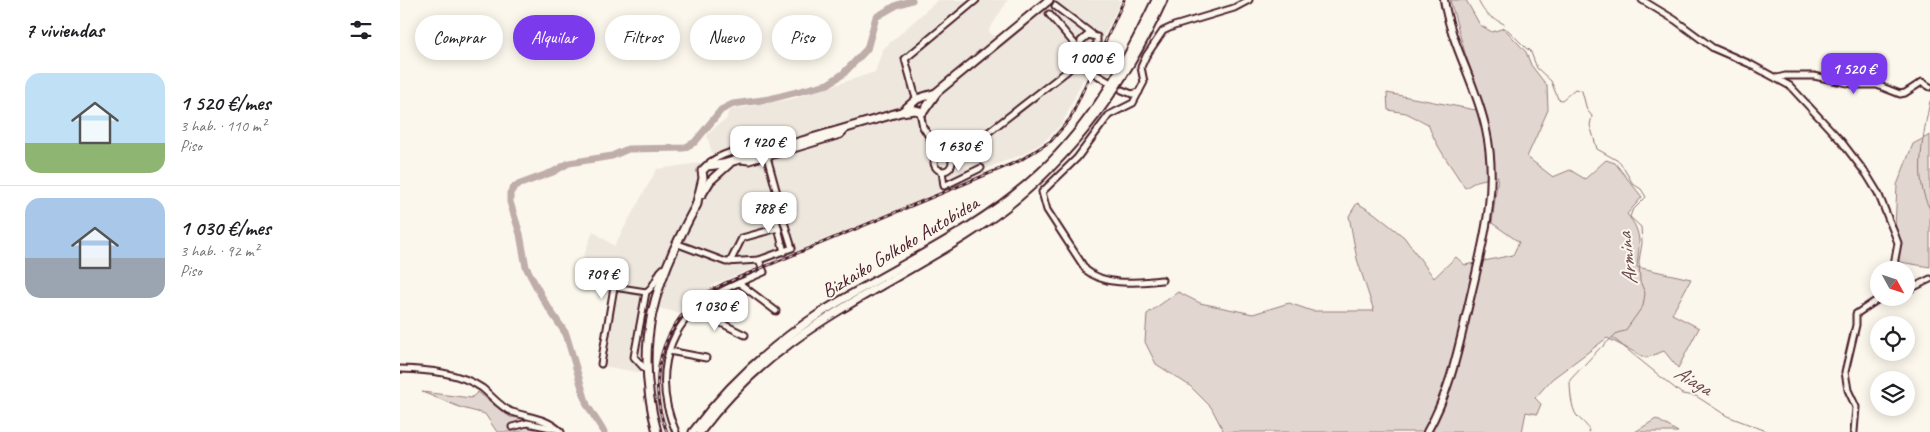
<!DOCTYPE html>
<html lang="es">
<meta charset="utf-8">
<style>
body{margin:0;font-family:Caveat,sans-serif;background:#f6f6f6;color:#202124;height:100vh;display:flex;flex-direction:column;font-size:19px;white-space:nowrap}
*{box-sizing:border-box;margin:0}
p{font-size:16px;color:#757577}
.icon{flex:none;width:28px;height:28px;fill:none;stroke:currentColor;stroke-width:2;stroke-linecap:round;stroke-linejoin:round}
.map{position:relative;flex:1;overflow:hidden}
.side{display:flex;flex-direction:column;background:#fff;width:400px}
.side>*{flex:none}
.guide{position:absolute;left:15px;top:15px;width:475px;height:45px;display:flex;gap:10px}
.needle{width:32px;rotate:130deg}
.controls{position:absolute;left:1470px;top:261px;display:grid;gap:10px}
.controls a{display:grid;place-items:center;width:45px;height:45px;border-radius:50%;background:#fff;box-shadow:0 2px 12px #0003;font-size:25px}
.price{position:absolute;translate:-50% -42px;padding:0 11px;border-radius:10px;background:#fff;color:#222;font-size:16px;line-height:32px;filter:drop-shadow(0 1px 2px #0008)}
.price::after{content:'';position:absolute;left:50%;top:30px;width:15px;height:11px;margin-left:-8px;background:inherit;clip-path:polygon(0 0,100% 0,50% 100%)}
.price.on{background:#7c3aed;color:#fff}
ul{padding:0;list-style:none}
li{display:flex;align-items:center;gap:15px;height:125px;padding:0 25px}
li+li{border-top:1px solid #e0e0e0}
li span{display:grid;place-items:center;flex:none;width:140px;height:100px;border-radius:15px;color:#555}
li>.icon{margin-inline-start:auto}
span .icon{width:60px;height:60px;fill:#fffc;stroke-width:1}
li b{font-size:21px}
h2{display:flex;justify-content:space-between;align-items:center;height:60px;padding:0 25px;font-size:21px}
.chip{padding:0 18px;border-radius:22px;background:#fff;box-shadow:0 2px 12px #0003;font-size:18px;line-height:45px}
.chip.on{background:#7c3aed;color:#fff}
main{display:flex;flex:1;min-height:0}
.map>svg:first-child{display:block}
.built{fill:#eee7de}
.green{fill:#e2d7d0;stroke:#967b7e}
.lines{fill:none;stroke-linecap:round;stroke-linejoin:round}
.stream{stroke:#907477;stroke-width:1}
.river{stroke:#bfadaa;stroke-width:7}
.minor-casing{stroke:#4a1f2b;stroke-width:9}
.major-casing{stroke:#4a1f2b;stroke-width:10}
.highway-casing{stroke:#4a1f2b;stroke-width:11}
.minor{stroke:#fbf7ec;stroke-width:5}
.major{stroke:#fbf7ec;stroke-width:6}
.highway{stroke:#fbf7ec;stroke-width:7}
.rail-casing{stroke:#4a1f2b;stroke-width:3}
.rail{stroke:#fbf7ec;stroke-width:1;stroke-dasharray:4;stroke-linecap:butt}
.labels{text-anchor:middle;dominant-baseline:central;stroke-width:4;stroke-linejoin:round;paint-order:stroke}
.street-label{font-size:20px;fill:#4a1f2b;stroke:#fbf7ec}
.water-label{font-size:21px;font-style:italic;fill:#6d4a51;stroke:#fbf7ec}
</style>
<main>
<section class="side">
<h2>7 viviendas<svg class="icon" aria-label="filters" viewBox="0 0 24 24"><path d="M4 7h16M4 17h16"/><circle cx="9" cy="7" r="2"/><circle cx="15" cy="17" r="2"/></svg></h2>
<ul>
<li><span style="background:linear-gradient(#bfe0f5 70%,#8fb573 0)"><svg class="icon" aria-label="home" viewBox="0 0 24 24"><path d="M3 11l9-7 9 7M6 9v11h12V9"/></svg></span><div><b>1 520 €/mes</b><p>3 hab. · 110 m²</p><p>Piso</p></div></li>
<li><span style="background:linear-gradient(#a9c7e8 60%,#9aa5b1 0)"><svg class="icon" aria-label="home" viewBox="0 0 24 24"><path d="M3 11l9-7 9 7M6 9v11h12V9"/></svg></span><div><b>1 030 €/mes</b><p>3 hab. · 92 m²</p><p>Piso</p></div></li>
</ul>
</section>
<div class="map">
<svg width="1530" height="432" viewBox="0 0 1530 432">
<rect width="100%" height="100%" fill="#fbf7ec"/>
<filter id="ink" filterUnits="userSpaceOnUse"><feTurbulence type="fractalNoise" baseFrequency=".02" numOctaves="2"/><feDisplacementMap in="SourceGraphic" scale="10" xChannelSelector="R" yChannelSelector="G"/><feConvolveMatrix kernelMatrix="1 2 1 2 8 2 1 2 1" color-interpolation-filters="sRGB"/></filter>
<g filter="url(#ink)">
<polygon class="built" points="538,0 608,0 589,30 591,35 595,36 607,32 642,0 721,0 662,124 643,142 624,154 595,165 518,201 315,284 279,313 251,306 242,358 243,373 197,365 212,288 200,285 204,268 181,263 193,231 214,246 257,169 314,161 307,135 320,123 326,120 329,110 392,99 475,72 483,49"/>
<g class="green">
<path d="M1050 0H1066L1080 25 1092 32 1104 28 1126 52 1131 65 1147 86 1148 110 1127 157 1153 177 1170 170 1185 179 1206 160 1215 163 1242 197 1227 214C1243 233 1239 244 1237 267L1291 279 1272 314 1299 328 1278 368 1264 351 1246 358 1207 338 1152 379 1135 398 1141 404 1137 414 1126 412 1122 432H824L811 407 790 386 756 364 745 342 747 314 778 292 800 303 853 314 889 303 912 311H974L957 259 949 216 957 203 974 213 1004 237 1034 278 1056 257 1065 265 1113 255 1119 242 1092 223 1098 176 1077 181 1065 188C1052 167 1036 147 1028 124L1006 113 988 110 987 93 1086 112 1065 53Z"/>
<polygon points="1530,135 1530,267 1500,262 1494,250 1497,185 1513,144"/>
<polygon points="22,392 71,398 78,392 110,417 143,421 156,432 97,432 85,414 62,408"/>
<polygon points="1256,419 1278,432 1235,432"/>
</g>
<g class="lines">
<g class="stream">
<path d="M1078 0C1085 16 1091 17 1104 24"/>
<polyline points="1107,29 1127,49 1130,50 1137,68 1151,81 1158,99 1162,100 1175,89 1182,91 1187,110 1192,116 1190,125 1197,149 1220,162 1233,184 1241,189 1246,197 1232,211 1230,217 1241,227 1242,243 1239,261 1240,281 1245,293 1243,306 1225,331 1217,333 1202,347"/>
<path d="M1530 101C1524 134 1512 178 1530 209"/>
<polyline points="1213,338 1282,394 1296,396 1327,416 1369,432"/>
<path d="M1189 432C1188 424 1182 422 1177 416 1171 408 1170 390 1170 380L1200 348"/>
</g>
<polyline class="river" points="204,432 187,405 166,334 144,301 126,267 120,234 110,202 110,193 115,186 153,172 169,163 212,156 228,149 284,148 295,142 321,110 333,104 370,99 428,84 443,74 467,49 476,17 497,5 512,0"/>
<defs>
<g id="minor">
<polyline points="1242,0 1275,20 1313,48 1350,64 1390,86 1441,141 1467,175 1478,193 1495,235 1498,243 1493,270"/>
<polyline points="655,6 692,34"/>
<polyline points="649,14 679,49"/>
<polygon points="688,35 697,37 697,43 693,49 683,53 679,49 681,41"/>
<polyline points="674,64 680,65 709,82"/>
<polyline points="1377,78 1385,76 1414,76 1457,85 1477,85 1500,94 1505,93 1522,82 1530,87"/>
<polyline points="722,90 732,94 739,92"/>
<polyline points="515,95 505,59 576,0"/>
<polyline points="520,112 523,127 540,154"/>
<circle cx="543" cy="162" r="9"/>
<polyline points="550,157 559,155 666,72 681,58 683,53"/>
<polyline points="341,160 349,161 369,155"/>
<path d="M310 166V162C324 153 355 142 371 150"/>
<polyline points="542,171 544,186 581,168"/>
<polyline points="381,208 367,157 440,135 446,129"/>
<polyline points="375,213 380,213 381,208 376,207 374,211 384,252"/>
<polyline points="359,260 392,248 381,212"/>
<polyline points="330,262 342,238 378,228"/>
<path d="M762 280C738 282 706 287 686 270L647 210 642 192 677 158 709 115 733 103 744 82 741 67 746 56 763 31 774 26 834 8 849 0"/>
<polyline points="339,283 376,311"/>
<polyline points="1506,291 1530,279"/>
<polyline points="295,310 345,335"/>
<polyline points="269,351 306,358"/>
<polyline points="201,364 214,287 246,292"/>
<path d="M0 369C27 370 59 372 82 388 92 396 101 408 112 412 131 418 147 418 161 432"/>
<path d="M246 370 234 357 246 292C258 285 256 271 266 267"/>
<polyline points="112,427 127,423 156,429"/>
<path d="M276 432C255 385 262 333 305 301 322 288 345 281 364 272L359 260 326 262 278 244"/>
<polyline points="1454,432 1456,407 1448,390 1445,372 1456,325 1456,314 1480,298"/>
</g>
<path id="major" d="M1027 432C1051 390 1059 345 1070 299 1083 243 1099 188 1086 130 1077 85 1051 45 1044 0"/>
<g id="highway">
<polyline points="503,111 517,99 536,93"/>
<polyline points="302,194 310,181 329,164"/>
<polyline points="296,206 303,178 302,171 307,166 323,164 501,112 515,110 523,112 537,92 649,0"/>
<path d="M257 432C233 343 254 282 297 204"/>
<path d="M293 432C329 384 372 345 422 312 495 266 577 232 641 172 693 123 726 63 756 0"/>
<path d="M300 432C374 333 465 299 565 236 656 179 719 97 763 0"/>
</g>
</defs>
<use href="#minor" class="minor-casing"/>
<use href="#major" class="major-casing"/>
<use href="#highway" class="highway-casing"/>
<use href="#minor" class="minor"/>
<use href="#major" class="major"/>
<use href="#highway" class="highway"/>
<defs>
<path id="rail" d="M267 432C243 375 265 310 323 284L619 161 651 141 670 119 724 0"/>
</defs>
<use href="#rail" class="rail-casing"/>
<use href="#rail" class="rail"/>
</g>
</g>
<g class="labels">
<g class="street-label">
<text transform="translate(500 247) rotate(-31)">Bizkaiko Golkoko Autobidea</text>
</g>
<g class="water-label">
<text transform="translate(1227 259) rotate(-97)">Armina</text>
<text transform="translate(1293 380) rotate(30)">Aiaga</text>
</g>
</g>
</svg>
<div class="controls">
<a><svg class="needle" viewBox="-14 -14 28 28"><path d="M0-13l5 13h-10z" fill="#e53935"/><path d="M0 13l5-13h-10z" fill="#757577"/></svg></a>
<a><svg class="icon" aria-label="locate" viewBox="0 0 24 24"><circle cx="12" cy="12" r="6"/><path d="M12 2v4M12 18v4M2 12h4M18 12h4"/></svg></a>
<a><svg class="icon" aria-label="layers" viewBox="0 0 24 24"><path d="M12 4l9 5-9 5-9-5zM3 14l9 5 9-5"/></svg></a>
</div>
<b class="price" style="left:691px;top:84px">1 000 €</b>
<b class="price on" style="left:1454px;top:95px">1 520 €</b>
<b class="price" style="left:363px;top:168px">1 420 €</b>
<b class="price" style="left:559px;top:172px">1 630 €</b>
<b class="price" style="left:369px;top:234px">788 €</b>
<b class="price" style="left:202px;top:300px">709 €</b>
<b class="price" style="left:315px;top:332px">1 030 €</b>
<div class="guide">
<a class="chip">Comprar</a>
<a class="chip on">Alquilar</a>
<a class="chip">Filtros</a>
<a class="chip">Nuevo</a>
<a class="chip">Piso</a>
</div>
</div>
</main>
